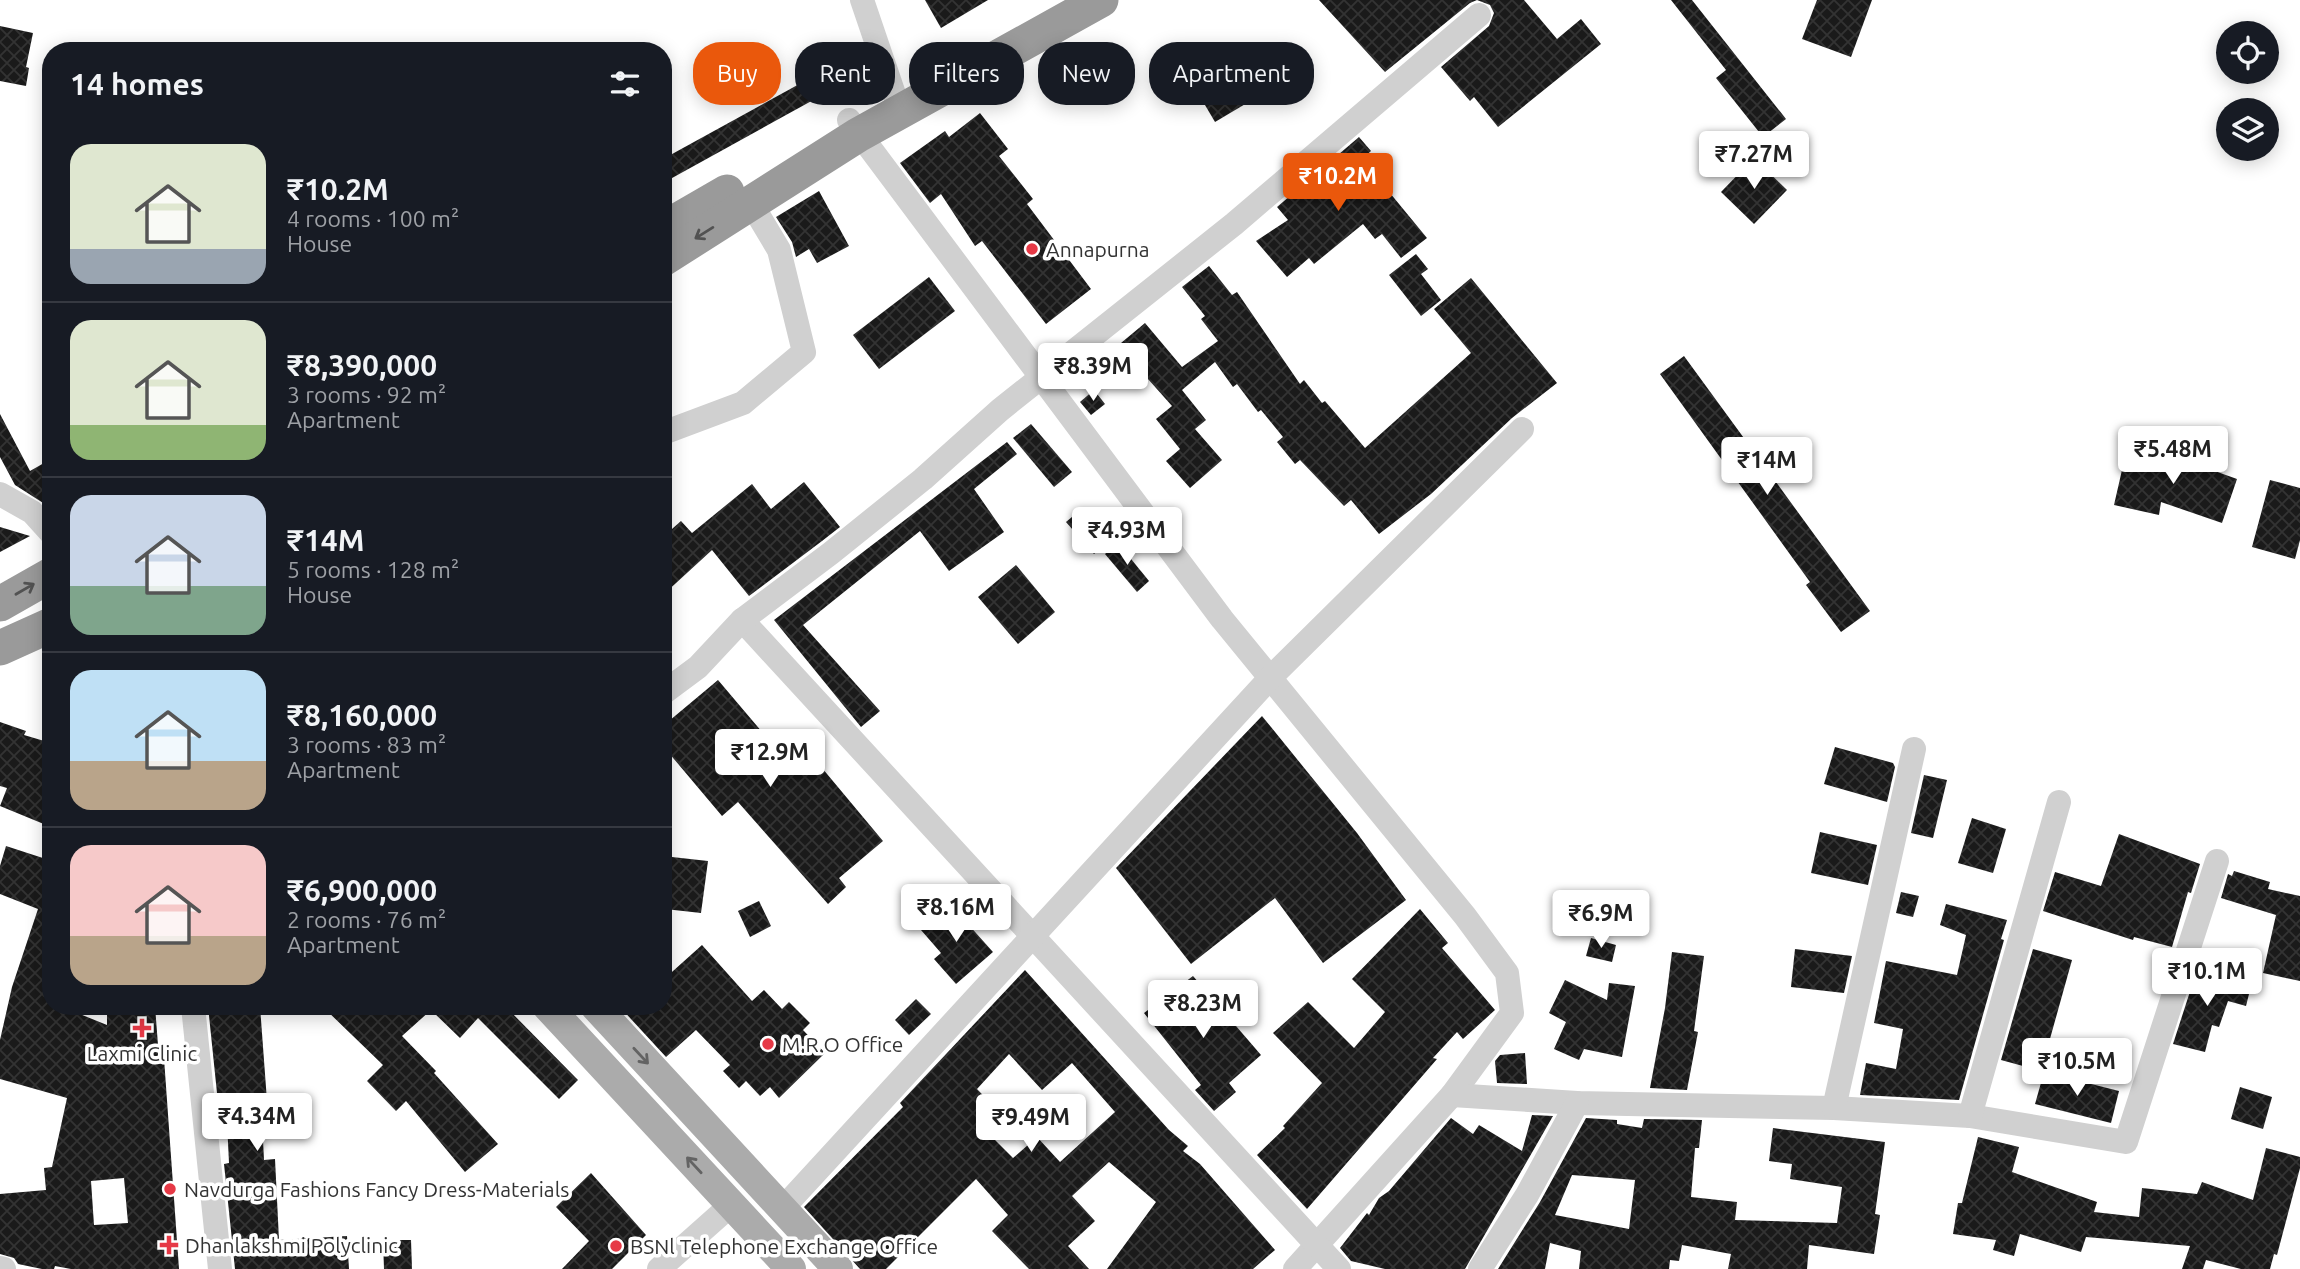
<!DOCTYPE html>
<meta charset="utf-8">
<style>
body{margin:0;font-family:Ubuntu,sans-serif;background:#242831;color:#f1f3f6;height:100vh;display:flex;flex-direction:column;font-size:26px;white-space:nowrap}
*{box-sizing:border-box;margin:0}
p{font-size:23px;color:#9ea1a6}
.icon{flex:none;width:38px;height:38px;fill:none;stroke:currentColor;stroke-width:2;stroke-linecap:round;stroke-linejoin:round}
.map{position:relative;flex:1;overflow:hidden}
.drawer{position:absolute;left:42px;top:42px;width:630px;height:973px;display:flex;flex-direction:column;background:#171b24;border-radius:28px;box-shadow:0 4px 18px #0003}
.drawer>*{flex:none}
.top-card{position:absolute;left:693px;top:42px;width:665px;height:63px;display:flex;gap:14px}
.fabs{position:absolute;left:2216px;top:21px;display:grid;gap:14px}
.fabs a{display:grid;place-items:center;width:63px;height:63px;border-radius:50%;background:#171b24;box-shadow:0 4px 18px #0003;font-size:35px}
.price{position:absolute;translate:-50% -60px;padding:0 16px;border-radius:7px;background:#fff;color:#222;font-size:23px;line-height:46px;filter:drop-shadow(0 2px 4px #0008)}
.price::after{content:'';position:absolute;left:50%;top:42px;width:21px;height:16px;margin-left:-10px;background:inherit;clip-path:polygon(0 0,100% 0,50% 100%)}
.price.selected{background:#ea580c;color:#fff}
ul{padding:0;list-style:none}
li{display:flex;align-items:center;gap:21px;height:175px;padding:0 28px}
li+li{border-top:2px solid #363941}
li span{display:grid;place-items:center;flex:none;width:196px;height:140px;border-radius:21px;color:#555}
li>.icon{margin-inline-start:auto}
span .icon{width:84px;height:84px;fill:#fffc;stroke-width:1}
li b{font-size:30px}
h2{display:flex;justify-content:space-between;align-items:center;height:84px;padding:0 28px;font-size:30px}
.pill{padding:0 24px;border-radius:28px;background:#171b24;box-shadow:0 4px 18px #0003;font-size:24px;line-height:63px}
.pill.selected{background:#ea580c;color:#fff}
.map>svg:first-child{display:block}
.building{fill:url(#building-cross-hatch);fill-rule:evenodd}
.lines{fill:none;stroke-linecap:round;stroke-linejoin:round}
.minor{stroke:#d0d0d0;stroke-width:24}
.major{stroke:#ababab;stroke-width:30}
.highway{stroke:#9a9a9a;stroke-width:35}
.oneway{stroke:#525252}
.oneway2{stroke:#636363}
.poi-dot{fill:#e63946;stroke:#fff;stroke-width:2.5}
.labels{text-anchor:middle;dominant-baseline:central;stroke-width:7;stroke-linejoin:round;paint-order:stroke}
.poi-label{font-size:21px;fill:#333;stroke:#fff;text-anchor:start}
</style>
<div class="map">
<svg width="2300" height="1269" viewBox="0 0 2300 1269">
<defs>
<pattern id="building-cross-hatch" width="8" height="8" patternUnits="userSpaceOnUse" patternTransform="scale(1.75)"><rect width="8" height="8" fill="#1a1a1a"/><path d="M0 0l8 8M0 8l8-8" fill="none" stroke="#333"/></pattern>
</defs>
<rect width="100%" height="100%" fill="#fff"/>
<g class="building">
<polygon points="925,0 988,0 941,28"/>
<polygon points="1319,0 1524,0 1557,39 1581,19 1601,44 1498,127 1474,97 1470,101 1441,67 1489,26 1494,13 1490,5 1477,0 1470,3 1385,72"/>
<polygon points="1671,0 1692,0 1786,119 1763,137 1716,78 1726,70"/>
<polygon points="1817,0 1872,0 1851,57 1802,39"/>
<polygon points="0,26 33,33 26,67 29,68 26,86 0,81"/>
<polygon points="854,54 864,72 663,183 663,159"/>
<polygon points="1232,65 1252,100 1215,122 1195,88"/>
<polygon points="980,113 1008,149 999,156 1033,199 1027,204 1091,289 1046,324 982,241 975,246 941,194 930,203 900,163 945,131 949,137"/>
<polygon points="1359,137 1371,151 1362,159 1427,238 1401,258 1382,234 1375,239 1363,224 1314,264 1309,258 1287,277 1256,241 1288,220 1277,207"/>
<polygon points="1754,158 1787,190 1754,224 1721,192"/>
<polygon points="819,191 849,246 817,263 809,249 796,257 792,242 776,217"/>
<polygon points="1416,254 1428,269 1421,274 1441,300 1421,316 1389,275"/>
<polygon points="1209,266 1232,295 1237,292 1300,384 1304,380 1322,403 1325,401 1365,448 1471,353 1434,309 1471,278 1557,383 1512,418 1431,494 1379,534 1351,500 1344,506 1300,460 1295,464 1277,442 1283,437 1261,410 1258,412 1237,384 1233,387 1215,362 1182,390 1206,420 1195,429 1222,460 1190,488 1166,461 1180,449 1156,419 1172,406 1140,370 1135,374 1115,348 1145,323 1182,367 1218,341 1201,319 1205,316 1182,287"/>
<polygon points="929,277 955,311 879,369 853,335"/>
<polygon points="1684,356 1870,611 1841,632 1806,585 1810,582 1660,374"/>
<polygon points="1094,390 1105,404 1091,415 1080,402"/>
<polygon points="0,414 30,471 51,459 51,508 15,485 0,457"/>
<polygon points="1031,424 1072,472 1054,487 1013,438"/>
<polygon points="1007,442 1017,454 974,489 1004,532 949,571 920,531 803,625 880,711 861,727 774,620"/>
<polygon points="2127,448 2187,461 2237,479 2222,523 2161,502 2159,515 2114,505"/>
<polygon points="2270,480 2300,488 2300,540 2295,559 2252,547"/>
<polygon points="804,482 840,527 822,541 749,596 712,550 663,595 663,537 681,521 692,533 752,484 771,509"/>
<polygon points="1079,511 1107,542 1094,554 1066,522"/>
<polygon points="0,527 30,536 0,552"/>
<polygon points="1118,543 1149,581 1137,592 1105,554"/>
<polygon points="1016,565 1055,612 1018,644 978,597"/>
<polygon points="718,680 795,771 812,756 883,841 839,878 846,887 828,904 738,802 722,816 663,746 663,726"/>
<polygon points="1262,716 1357,833 1406,900 1323,963 1275,898 1191,964 1116,868"/>
<polygon points="0,722 26,731 24,735 51,743 51,827 0,806 7,788 0,786"/>
<polygon points="1835,747 1893,763 1895,767 1887,802 1824,784"/>
<polygon points="1924,775 1947,780 1933,838 1911,833"/>
<polygon points="1972,818 2006,829 1993,873 1958,863"/>
<polygon points="1820,832 1877,845 1868,885 1811,873"/>
<polygon points="2119,834 2200,864 2191,893 2188,892 2172,947 2134,937 2133,940 2043,911 2055,872 2101,886"/>
<path d="M6 846 49 860 46 870 51 872V1006H60L107 1025V1006H155L158 1045 163 1044 179 1269H71L55 1266 54 1269H42L18 1264 14 1258 0 1254V1194L46 1190 44 1168 52 1167 67 1098 0 1079V1040L12 987 38 909 0 894V866ZM124 1178 128 1223 94 1225 91 1181Z"/>
<polygon points="672,857 708,861 701,913 665,909"/>
<polygon points="2234,871 2270,882 2268,889 2300,896 2300,981 2263,973 2276,915 2221,898 2228,874 2232,876"/>
<polygon points="1901,892 1919,896 1913,917 1896,913"/>
<polygon points="759,901 771,926 750,937 738,911"/>
<polygon points="950,904 993,952 956,984 934,959 941,953 921,930"/>
<polygon points="1946,904 2007,920 2001,939 2004,940 1959,1100 1860,1095 1866,1063 1896,1069 1903,1029 1874,1023 1886,961 1957,975 1966,935 1940,925"/>
<polygon points="1420,909 1448,943 1442,948 1495,1010 1463,1039 1457,1032 1433,1058 1437,1059 1307,1209 1257,1155 1285,1128 1283,1126 1322,1083 1273,1033 1308,1002 1354,1048 1385,1012 1352,979"/>
<polygon points="1591,938 1616,945 1612,962 1586,956"/>
<polygon points="702,945 752,1001 764,990 782,1009 789,1002 810,1023 803,1030 825,1053 779,1098 770,1087 760,1096 746,1081 739,1088 723,1071 730,1065 696,1030 666,1057 619,1006 663,1006 663,980"/>
<polygon points="1795,949 1852,956 1844,993 1791,987"/>
<polygon points="2033,949 2072,960 2041,1071 2001,1060"/>
<polygon points="1672,952 1704,956 1694,1031 1698,1032 1687,1090 1650,1088 1665,1008"/>
<path d="M1025 970 1169 1130 1188 1146 1183 1151 1200 1164 1275 1250 1253 1269H1107L1156 1202 1109 1162 1072 1196 1095 1221 1068 1246 1089 1269H1029L992 1231 1008 1215 976 1179 886 1269H860L804 1207 903 1107 900 1103ZM1009 1054 1042 1090 1072 1063 1115 1112 1060 1162 1037 1137 1013 1158 990 1135 1006 1119 977 1089Z"/>
<polygon points="2197,970 2251,986 2246,1006 2228,1001 2219,1027 2212,1025 2205,1052 2173,1044"/>
<polygon points="1193,976 1261,1055 1229,1083 1236,1092 1214,1111 1195,1090 1201,1085 1144,1013"/>
<polygon points="1565,980 1607,1000 1609,983 1635,986 1622,1057 1584,1049 1579,1060 1554,1049 1566,1022 1549,1013"/>
<polygon points="916,999 931,1014 909,1035 895,1020"/>
<polygon points="208,1006 260,1006 267,1101 276,1100 277,1119 262,1120 264,1160 275,1159 279,1240 347,1236 349,1269 235,1269 224,1164 229,1163 227,1122 224,1093 217,1093"/>
<polygon points="322,1006 505,1006 578,1080 559,1099 478,1018 460,1038 431,1010 402,1036 436,1071 434,1073 498,1144 465,1172 406,1101 396,1111 367,1081 383,1065"/>
<polygon points="1525,1053 1527,1084 1497,1083 1495,1061 1500,1055"/>
<polygon points="2044,1072 2119,1091 2111,1123 2035,1104"/>
<polygon points="2240,1087 2272,1097 2263,1129 2231,1119"/>
<polygon points="1532,1115 1553,1116 1465,1269 1385,1269 1351,1261 1340,1248 1367,1213 1369,1215 1379,1198 1389,1191 1451,1118 1473,1134 1479,1125 1522,1151"/>
<path d="M1586 1118 1617 1120V1124L1642 1128 1644 1119 1702 1120 1699 1148H1695L1691 1197 1737 1202 1735 1220 1837 1223 1842 1187 1790 1179 1792 1164 1769 1161 1773 1128 1885 1142 1875 1214 1880 1215 1874 1254 1809 1245 1807 1269H1728L1731 1254 1682 1245 1679 1261 1670 1260 1669 1269H1579L1581 1251 1550 1243 1545 1269H1498L1540 1202ZM1572 1175 1635 1180 1629 1229 1555 1215Z"/>
<polygon points="1978,1137 2019,1147 2012,1172 2097,1202 2094,1212 2139,1217 2142,1188 2197,1194 2202,1182 2253,1200 2266,1148 2300,1157 2300,1168 2277,1255 2274,1254 2270,1269 2241,1269 2206,1260 2203,1269 2182,1269 2190,1246 2086,1237 2081,1252 2020,1234 2014,1256 1993,1250 1996,1240 1953,1234 1958,1203 1962,1203"/>
<polygon points="591,1173 646,1235 612,1269 562,1269 589,1241 556,1207"/>
<polygon points="383,1240 411,1240 412,1269 384,1269"/>
</g>
<g class="lines">
<g class="minor">
<polyline points="862,0 894,94 903,109"/>
<polyline points="849,120 1222,619 1465,916 1507,973 1512,1013 1452,1095 1295,1269"/>
<polyline points="663,433 743,403 804,352 779,250 751,203"/>
<polyline points="0,494 32,512 51,533"/>
<polyline points="742,620 1339,1269"/>
<polyline points="663,693 698,667 742,620 831,553 923,479 1000,410 1234,224 1479,15"/>
<polyline points="193,1006 220,1269"/>
<polyline points="1452,1095 1577,1103 1834,1108 1970,1116 2126,1142 2217,861"/>
<polyline points="1834,1108 1914,749"/>
<polyline points="1970,1116 2059,802"/>
<polyline points="782,1209 1270,678 1522,429"/>
<polyline points="0,1268 4,1269"/>
<polyline points="659,1269 731,1205"/>
<polyline points="1480,1269 1527,1195 1577,1103"/>
</g>
<g class="major">
<polyline points="547,1006 791,1269"/>
<polyline points="595,1006 838,1269"/>
</g>
<g class="highway">
<polyline points="663,229 727,192"/>
<polyline points="663,259 858,135 1101,0"/>
<polyline points="0,604 51,575"/>
<polyline points="0,648 51,625"/>
</g>
</g>
<defs><path id="oneway-shaft" d="M-6 0H5M1.5-3L5.5 0L1.5 3" fill="none" stroke-width="1.6" stroke-linecap="round" stroke-linejoin="round" transform="scale(1.75)"/></defs>
<g class="oneway">
<use href="#oneway-shaft" transform="translate(704 233) rotate(148)"/>
<use href="#oneway-shaft" transform="translate(25 589) rotate(-30)"/>
</g>
<g class="oneway2">
<use href="#oneway-shaft" transform="translate(641 1056) rotate(47)"/>
<use href="#oneway-shaft" transform="translate(694 1165) rotate(-133)"/>
</g>
<g class="poi-dot">
<circle cx="1032" cy="249" r="7"/>
<path d="M138.5 1017.5h7v7h7v7h-7v7h-7v-7h-7v-7h7z"/>
<circle cx="768" cy="1044" r="7"/>
<circle cx="170" cy="1189" r="7"/>
<path d="M165.5 1234.5h7v7h7v7h-7v7h-7v-7h-7v-7h7z"/>
<circle cx="616" cy="1246" r="7"/>
</g>
<g class="labels">
<g class="poi-label">
<text x="1046" y="249">Annapurna</text>
<text x="782" y="1044">M.R.O Office</text>
<text x="142" y="1053" text-anchor="middle">Laxmi Clinic</text>
<text x="184" y="1189">Navdurga Fashions Fancy Dress-Materials</text>
<text x="185" y="1245">Dhanlakshmi Polyclinic</text>
<text x="630" y="1246">BSNl Telephone Exchange Office</text>
</g>
</g>
</svg>
<div class="fabs">
<a><svg class="icon" aria-label="locate" viewBox="0 0 24 24"><circle cx="12" cy="12" r="6"/><path d="M12 2v4M12 18v4M2 12h4M18 12h4"/></svg></a>
<a><svg class="icon" aria-label="layers" viewBox="0 0 24 24"><path d="M12 4l9 5-9 5-9-5zM3 14l9 5 9-5"/></svg></a>
</div>
<b class="price" style="left:1754px;top:191px">₹7.27M</b>
<b class="price selected" style="left:1338px;top:213px">₹10.2M</b>
<b class="price" style="left:1093px;top:403px">₹8.39M</b>
<b class="price" style="left:2173px;top:486px">₹5.48M</b>
<b class="price" style="left:1767px;top:497px">₹14M</b>
<b class="price" style="left:1127px;top:567px">₹4.93M</b>
<b class="price" style="left:770px;top:789px">₹12.9M</b>
<b class="price" style="left:956px;top:944px">₹8.16M</b>
<b class="price" style="left:1601px;top:950px">₹6.9M</b>
<b class="price" style="left:2207px;top:1008px">₹10.1M</b>
<b class="price" style="left:1203px;top:1040px">₹8.23M</b>
<b class="price" style="left:2077px;top:1098px">₹10.5M</b>
<b class="price" style="left:257px;top:1153px">₹4.34M</b>
<b class="price" style="left:1031px;top:1154px">₹9.49M</b>
<div class="top-card">
<a class="pill selected">Buy</a>
<a class="pill">Rent</a>
<a class="pill">Filters</a>
<a class="pill">New</a>
<a class="pill">Apartment</a>
</div>
<section class="drawer">
<h2>14 homes<svg class="icon" aria-label="filters" viewBox="0 0 24 24"><path d="M4 7h16M4 17h16"/><circle cx="9" cy="7" r="2"/><circle cx="15" cy="17" r="2"/></svg></h2>
<ul>
<li><span style="background:linear-gradient(#dfe7d0 75%,#9aa5b1 0)"><svg class="icon" aria-label="home" viewBox="0 0 24 24"><path d="M3 11l9-7 9 7M6 9v11h12V9"/></svg></span><div><b>₹10.2M</b><p>4 rooms · 100 m²</p><p>House</p></div></li>
<li><span style="background:linear-gradient(#dfe7d0 75%,#8fb573 0)"><svg class="icon" aria-label="home" viewBox="0 0 24 24"><path d="M3 11l9-7 9 7M6 9v11h12V9"/></svg></span><div><b>₹8,390,000</b><p>3 rooms · 92 m²</p><p>Apartment</p></div></li>
<li><span style="background:linear-gradient(#c9d6e8 65%,#7fa58c 0)"><svg class="icon" aria-label="home" viewBox="0 0 24 24"><path d="M3 11l9-7 9 7M6 9v11h12V9"/></svg></span><div><b>₹14M</b><p>5 rooms · 128 m²</p><p>House</p></div></li>
<li><span style="background:linear-gradient(#bfe0f5 65%,#b9a48a 0)"><svg class="icon" aria-label="home" viewBox="0 0 24 24"><path d="M3 11l9-7 9 7M6 9v11h12V9"/></svg></span><div><b>₹8,160,000</b><p>3 rooms · 83 m²</p><p>Apartment</p></div></li>
<li><span style="background:linear-gradient(#f6c9c9 65%,#b9a48a 0)"><svg class="icon" aria-label="home" viewBox="0 0 24 24"><path d="M3 11l9-7 9 7M6 9v11h12V9"/></svg></span><div><b>₹6,900,000</b><p>2 rooms · 76 m²</p><p>Apartment</p></div></li>
</ul>
</section>
</div>
